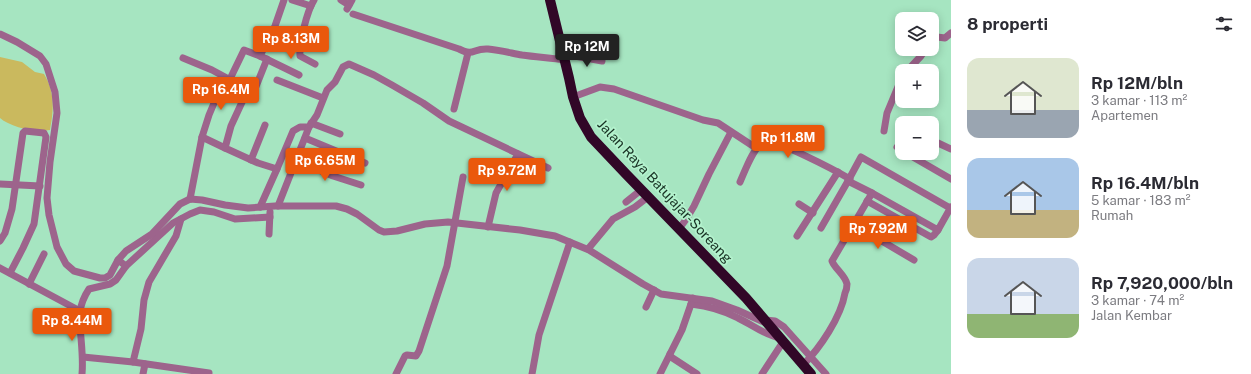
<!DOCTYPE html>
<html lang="id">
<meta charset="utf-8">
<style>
body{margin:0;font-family:"Public Sans",sans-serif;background:#f7f7f7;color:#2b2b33;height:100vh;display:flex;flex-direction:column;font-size:15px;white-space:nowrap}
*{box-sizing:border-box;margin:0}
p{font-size:13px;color:#7c7c81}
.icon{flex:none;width:22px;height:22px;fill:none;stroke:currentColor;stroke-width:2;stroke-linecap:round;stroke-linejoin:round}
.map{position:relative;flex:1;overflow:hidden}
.details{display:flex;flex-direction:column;background:#fff;width:300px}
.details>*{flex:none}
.fabs{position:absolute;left:895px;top:12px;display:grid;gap:8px}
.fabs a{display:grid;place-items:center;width:44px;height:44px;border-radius:8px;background:#fff;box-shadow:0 2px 10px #0003;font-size:20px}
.price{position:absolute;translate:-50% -34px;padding:0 9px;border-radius:4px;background:#ea580c;color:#fff;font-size:13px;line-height:26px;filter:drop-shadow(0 1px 2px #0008)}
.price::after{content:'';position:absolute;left:50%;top:24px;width:12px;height:9px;margin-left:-6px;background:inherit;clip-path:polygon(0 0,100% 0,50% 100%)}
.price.selected{background:#222;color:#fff}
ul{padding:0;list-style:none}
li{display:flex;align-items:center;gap:12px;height:100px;padding:0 16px}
li span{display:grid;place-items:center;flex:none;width:112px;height:80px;border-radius:12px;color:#555}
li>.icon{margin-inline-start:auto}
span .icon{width:48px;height:48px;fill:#fffc;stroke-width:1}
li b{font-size:17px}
h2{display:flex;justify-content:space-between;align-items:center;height:48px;padding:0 16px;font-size:17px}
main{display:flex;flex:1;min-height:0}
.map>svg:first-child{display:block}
.green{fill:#cab95e}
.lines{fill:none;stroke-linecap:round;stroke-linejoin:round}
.minor{stroke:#9d648c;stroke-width:7}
.highway{stroke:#310727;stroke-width:10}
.labels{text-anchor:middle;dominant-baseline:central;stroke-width:3.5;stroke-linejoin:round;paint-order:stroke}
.street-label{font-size:14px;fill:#173123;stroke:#b3f2cd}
</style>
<main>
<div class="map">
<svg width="951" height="374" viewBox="0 0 951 374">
<rect width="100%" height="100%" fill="#a6e5c1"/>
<path class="green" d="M0 57 22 62 35 72 44 74C55 92 54 110 50 130 36 133 10 127 0 118Z"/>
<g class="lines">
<g class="minor">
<polyline points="292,0 311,6"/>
<path d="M314 0C307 11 299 43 300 56L315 64"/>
<polyline points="341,0 349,5"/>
<polyline points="347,9 352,0"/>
<path d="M353 14 459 49C475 57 472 48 488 49 499 50 511 53 522 55 536 57 551 58 565 60"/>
<polyline points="0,34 17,42 40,56 46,64 55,92 57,113 50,162 47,198 49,215 57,247 66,264 74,271 100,278 105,278 110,275 118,260"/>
<polyline points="932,40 937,37 945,38 951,33"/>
<polyline points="564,54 602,61"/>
<polyline points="260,56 275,26 284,0"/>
<polyline points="183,58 212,70 225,77 209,115 202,137 190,199"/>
<polyline points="267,59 255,89 249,87 231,126 225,148 258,163 277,169 293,131 300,127 309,127 317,115 327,90 335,82 343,67 349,64 374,75 392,85 423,103 449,121 548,168"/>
<polyline points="907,71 921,56 926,49"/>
<polyline points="226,78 249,87"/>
<polyline points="230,79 244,50 260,56 299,75"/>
<polyline points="277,80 323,98"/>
<polyline points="573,97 600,87 614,89 703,120 718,123 756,148"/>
<polyline points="454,109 468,53"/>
<polyline points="311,123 340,134"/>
<polyline points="884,131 887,113 902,77"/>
<polyline points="202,137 225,148"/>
<polyline points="305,138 365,163"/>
<polyline points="938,143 951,149"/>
<polyline points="897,147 902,150"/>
<polyline points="906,153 951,179"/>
<polyline points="251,160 265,125"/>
<polyline points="296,160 333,176 361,185"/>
<polyline points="848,181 861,157 950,208"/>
<path d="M740 182C745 171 753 148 763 142 771 136 838 172 850 179"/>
<polyline points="0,184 40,186"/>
<polyline points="867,201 931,237 934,235 938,230"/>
<polyline points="626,202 641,190"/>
<polyline points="799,204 813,213"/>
<polyline points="278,206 309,127"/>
<polyline points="260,207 277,169"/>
<polyline points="853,224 914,260"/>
<polyline points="488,227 496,193 518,154"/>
<polyline points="821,228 848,181 872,193"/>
<polyline points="679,229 687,218 694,206 709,174 731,132"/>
<polyline points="269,234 270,212"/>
<polyline points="797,236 838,172"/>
<polyline points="0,241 5,233 12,209 23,133 25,131 44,133 46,137 34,224 23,248 10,273"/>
<polyline points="588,249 613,219 635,207 648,197"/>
<polyline points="126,266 173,223 190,214 200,210 214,212 235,219 270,217"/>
<polyline points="0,268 80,311"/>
<polyline points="29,284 44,254"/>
<path d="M693 298 691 304C708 306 723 310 738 318 753 325 764 335 780 338"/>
<polyline points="691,304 682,330 670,354 671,357 697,374"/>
<polyline points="646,307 654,290"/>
<polyline points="765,320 775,321 784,327 826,374"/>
<polyline points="83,357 133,362 141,329 144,300 149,282 176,236 181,219"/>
<polyline points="133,362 209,373"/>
<path d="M803 365C820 348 841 317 845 293 846 291 847 287 847 284 845 275 835 269 832 261L872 193 938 230 951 207"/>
<path d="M82 374C84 353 79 332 80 312 81 304 85 295 89 289L110 284 116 280 126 266 118 260 126 251 152 234 180 204 190 199 202 200 225 205 248 208 275 206H336L347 209 357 214 379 230 384 232 397 231 425 224 448 222 520 230 555 236 589 250 643 284 661 294 712 301 737 310 766 323"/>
<polyline points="143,374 145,364"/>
<polyline points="396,374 405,356 407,355 416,356 419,351 447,266 463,177"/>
<polyline points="532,374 539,335 570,242"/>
<polyline points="660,374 670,354"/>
<polyline points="762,374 783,342"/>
</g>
<polyline class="highway" points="550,0 569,78 573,97 580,118 591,137 626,174 746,298 811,374"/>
</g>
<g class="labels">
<g class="street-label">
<text transform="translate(665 191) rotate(47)">Jalan Raya Batujajar-Soreang</text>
</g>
</g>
</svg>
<div class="fabs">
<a><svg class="icon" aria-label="layers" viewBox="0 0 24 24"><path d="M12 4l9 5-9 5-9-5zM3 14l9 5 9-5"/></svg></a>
<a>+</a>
<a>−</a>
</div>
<b class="price" style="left:291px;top:60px">Rp 8.13M</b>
<b class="price selected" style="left:587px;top:68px">Rp 12M</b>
<b class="price" style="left:221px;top:111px">Rp 16.4M</b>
<b class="price" style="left:788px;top:159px">Rp 11.8M</b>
<b class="price" style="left:325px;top:182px">Rp 6.65M</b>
<b class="price" style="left:507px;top:192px">Rp 9.72M</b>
<b class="price" style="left:878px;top:250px">Rp 7.92M</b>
<b class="price" style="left:72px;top:342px">Rp 8.44M</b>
</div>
<section class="details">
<h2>8 properti<svg class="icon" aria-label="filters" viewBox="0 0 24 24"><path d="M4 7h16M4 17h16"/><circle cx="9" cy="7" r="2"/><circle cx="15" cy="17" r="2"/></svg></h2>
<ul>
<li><span style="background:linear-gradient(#dfe7d0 65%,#9aa5b1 0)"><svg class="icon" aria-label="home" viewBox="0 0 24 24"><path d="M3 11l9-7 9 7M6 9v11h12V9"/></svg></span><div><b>Rp 12M/bln</b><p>3 kamar · 113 m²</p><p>Apartemen</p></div></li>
<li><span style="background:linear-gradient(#a9c7e8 65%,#c2b280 0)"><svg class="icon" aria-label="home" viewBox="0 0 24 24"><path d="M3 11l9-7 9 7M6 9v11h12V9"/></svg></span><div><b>Rp 16.4M/bln</b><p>5 kamar · 183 m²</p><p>Rumah</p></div></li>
<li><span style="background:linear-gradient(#c9d6e8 70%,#8fb573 0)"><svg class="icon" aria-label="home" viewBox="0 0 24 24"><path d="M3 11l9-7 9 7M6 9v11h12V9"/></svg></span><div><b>Rp 7,920,000/bln</b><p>3 kamar · 74 m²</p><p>Jalan Kembar</p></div></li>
</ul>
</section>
</main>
